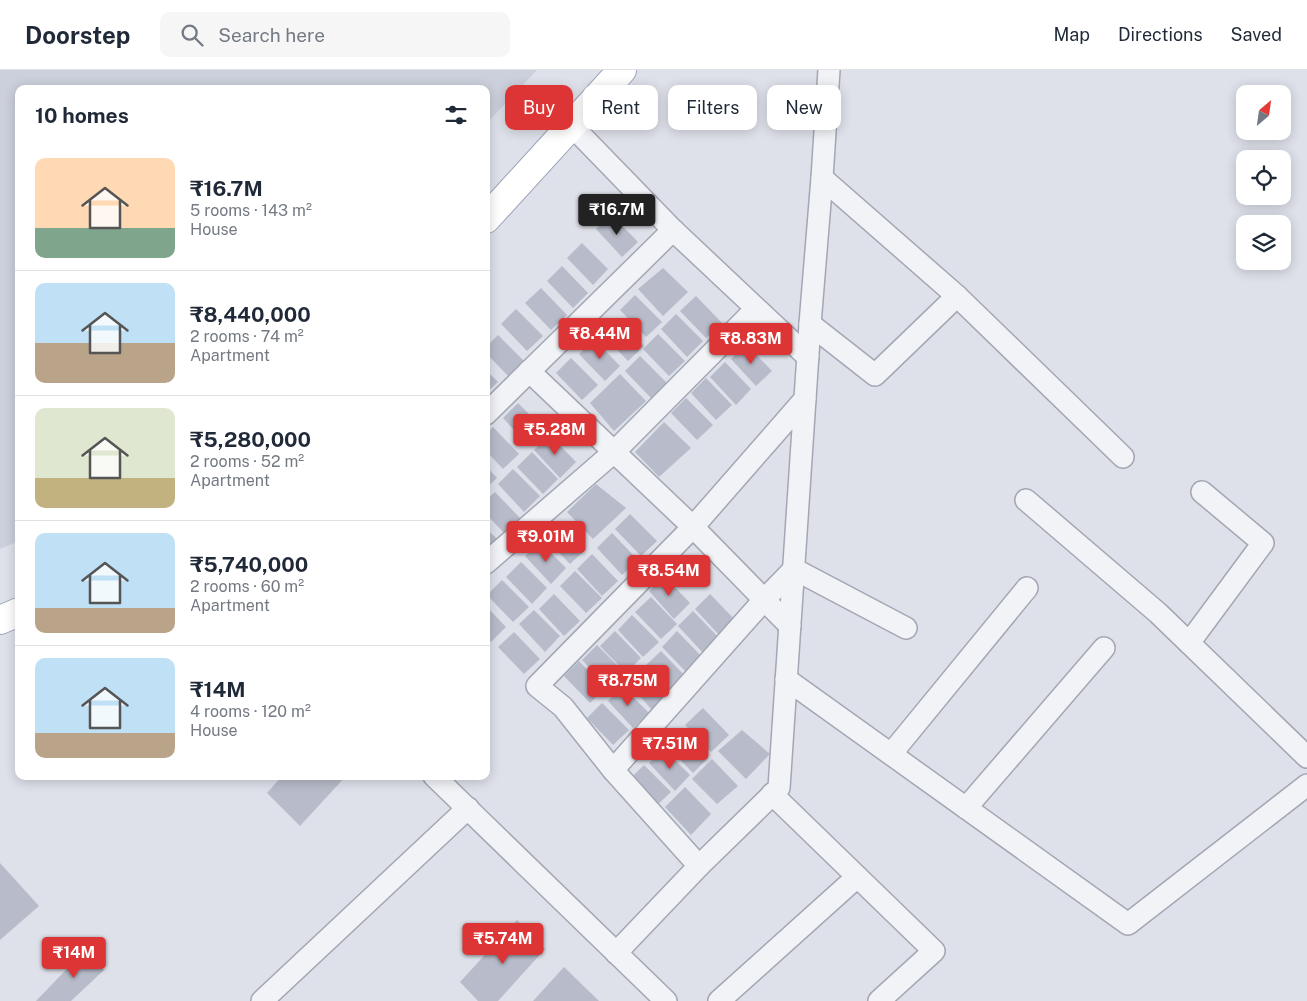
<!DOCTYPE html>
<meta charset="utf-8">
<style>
body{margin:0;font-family:"Public Sans",sans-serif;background:#f6f6f7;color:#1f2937;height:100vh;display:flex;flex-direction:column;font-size:19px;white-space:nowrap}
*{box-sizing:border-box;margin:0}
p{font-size:16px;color:#747a83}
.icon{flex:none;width:28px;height:28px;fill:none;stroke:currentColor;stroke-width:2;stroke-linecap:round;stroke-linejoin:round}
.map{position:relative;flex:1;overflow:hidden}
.sheet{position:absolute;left:15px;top:15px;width:475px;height:695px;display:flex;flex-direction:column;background:#fff;border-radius:10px;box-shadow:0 2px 12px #0003}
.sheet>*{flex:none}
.hud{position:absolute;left:505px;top:15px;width:475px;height:45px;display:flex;gap:10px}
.needle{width:32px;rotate:29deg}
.buttons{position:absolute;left:1236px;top:15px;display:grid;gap:10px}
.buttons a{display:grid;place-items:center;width:55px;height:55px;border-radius:10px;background:#fff;box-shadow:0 2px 12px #0003;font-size:25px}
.price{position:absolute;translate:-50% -42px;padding:0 11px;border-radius:5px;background:#dd3535;color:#fff;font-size:16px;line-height:32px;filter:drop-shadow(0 1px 2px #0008)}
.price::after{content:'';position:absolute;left:50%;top:30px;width:15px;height:11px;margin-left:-8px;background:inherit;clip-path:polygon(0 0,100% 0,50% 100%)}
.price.selected{background:#222;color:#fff}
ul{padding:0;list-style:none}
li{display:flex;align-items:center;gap:15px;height:125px;padding:0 20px}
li+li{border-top:1px solid #e0e1e3}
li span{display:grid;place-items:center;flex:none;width:140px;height:100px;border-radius:10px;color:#555}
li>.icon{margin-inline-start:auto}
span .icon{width:60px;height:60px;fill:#fffc;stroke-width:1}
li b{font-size:21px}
h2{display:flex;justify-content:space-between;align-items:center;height:60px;padding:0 20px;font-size:21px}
.pill{padding:0 18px;border-radius:10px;background:#fff;box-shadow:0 2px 12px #0003;font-size:18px;line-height:45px}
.pill.selected{background:#dd3535;color:#fff}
header{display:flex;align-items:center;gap:30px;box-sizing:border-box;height:70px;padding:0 25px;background:#fff;border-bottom:1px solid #e0e1e3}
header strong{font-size:24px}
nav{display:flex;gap:28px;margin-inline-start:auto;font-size:18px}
.search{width:350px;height:45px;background:#f6f6f7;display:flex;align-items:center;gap:12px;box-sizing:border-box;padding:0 18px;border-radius:10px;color:#747a83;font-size:19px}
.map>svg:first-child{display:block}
.built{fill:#ccd0dc}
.building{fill:#b8bcca}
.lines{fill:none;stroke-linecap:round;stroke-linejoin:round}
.minor-casing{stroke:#a3a7b4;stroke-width:24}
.major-casing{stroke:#9ca3b7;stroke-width:30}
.minor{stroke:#f2f3f7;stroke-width:21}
.major{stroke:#fff;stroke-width:28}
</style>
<header>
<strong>Doorstep</strong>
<div class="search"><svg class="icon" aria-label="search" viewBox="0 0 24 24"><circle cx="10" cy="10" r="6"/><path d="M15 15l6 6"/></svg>Search here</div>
<nav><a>Map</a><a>Directions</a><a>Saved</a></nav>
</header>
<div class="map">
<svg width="1307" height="931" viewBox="0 0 1307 931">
<rect width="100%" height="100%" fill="#dee1ea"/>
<polygon class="built" points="0,0 537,0 486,54 486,19 19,19 19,471 0,479"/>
<g class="building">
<polygon points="611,144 638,172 622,187 596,159"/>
<polygon points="582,173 608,199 593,215 567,188"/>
<polygon points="562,196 588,223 573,238 547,211"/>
<polygon points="663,198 688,222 663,246 638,219"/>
<polygon points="541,218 567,245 551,260 525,233"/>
<polygon points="635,225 662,252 646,267 620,240"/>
<polygon points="696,226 722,253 706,268 680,241"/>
<polygon points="516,239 543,266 527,281 501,254"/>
<polygon points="676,244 703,271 687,287 661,259"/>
<polygon points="617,249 644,276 628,291 602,264"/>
<polygon points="658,264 685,291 669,306 643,279"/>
<polygon points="498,265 525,292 509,307 486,283 486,277"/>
<polygon points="594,269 620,296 605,311 579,284"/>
<polygon points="746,274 772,301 756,316 731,289"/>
<polygon points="640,286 667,313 651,328 625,301"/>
<polygon points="571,288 598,315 582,330 556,303"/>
<polygon points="725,292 751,319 736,335 710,307"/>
<polygon points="486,300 498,312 486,323"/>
<polygon points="620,304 646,331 614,361 590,333"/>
<polygon points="706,308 732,335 716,350 691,323"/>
<polygon points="686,328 713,355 697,370 671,343"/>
<polygon points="518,333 545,360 529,376 503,348"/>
<polygon points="664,352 691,378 659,407 635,382"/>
<polygon points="493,357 519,384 503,399 486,381 486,364"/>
<polygon points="550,365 576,392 560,408 534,380"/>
<polygon points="532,382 558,409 543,424 517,397"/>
<polygon points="486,396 497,408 486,418"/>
<polygon points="513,399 540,426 524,442 498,414"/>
<polygon points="596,414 626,438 593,469 567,442"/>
<polygon points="495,422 521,449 505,464 486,444 486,430"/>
<polygon points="630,444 657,471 641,486 615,459"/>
<polygon points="560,452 586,479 570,494 544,467"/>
<polygon points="486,458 499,471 486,482"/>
<polygon points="612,463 638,490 622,505 597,478"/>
<polygon points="540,472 566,498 551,514 525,486"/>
<polygon points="592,484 618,511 602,526 577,499"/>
<polygon points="521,492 547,518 532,534 506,507"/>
<polygon points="575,501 602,528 586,543 560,516"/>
<polygon points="664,506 690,533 674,549 649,521"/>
<polygon points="502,510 529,537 513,552 487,525"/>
<polygon points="554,524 580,551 564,566 539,539"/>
<polygon points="710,524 737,552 721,567 695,539"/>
<polygon points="651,527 677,554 661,569 635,542"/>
<polygon points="486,536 506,557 491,572 486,567"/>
<polygon points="534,540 560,566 545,582 519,554"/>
<polygon points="693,541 719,568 704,584 678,556"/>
<polygon points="632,545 659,572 643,587 618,560"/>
<polygon points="615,561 641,588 626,603 600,576"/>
<polygon points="677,561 704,589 688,604 662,577"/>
<polygon points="514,562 540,589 524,604 498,577"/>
<polygon points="597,575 624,602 608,617 582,590"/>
<polygon points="661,581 687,608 671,623 645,596"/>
<polygon points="579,591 605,618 590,633 564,606"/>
<polygon points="643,599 669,625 653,641 628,613"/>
<polygon points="622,616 649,643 633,658 608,631"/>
<polygon points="602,633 629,660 613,675 587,648"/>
<polygon points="703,638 729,665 711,682 685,655"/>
<polygon points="742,660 770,684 746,709 718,681"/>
<polygon points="682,661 708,688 693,703 667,676"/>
<polygon points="664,679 690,705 675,721 649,693"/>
<polygon points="712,689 738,716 717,734 692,709"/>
<polygon points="644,695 671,722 655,737 629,710"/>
<polygon points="282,706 346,706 300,756 267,723"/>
<polygon points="685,717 711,744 691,765 665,737"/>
<polygon points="0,793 39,836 0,870"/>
<polygon points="517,850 545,879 498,931 478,931 460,912"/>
<polygon points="86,879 104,900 71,931 36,931"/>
<polygon points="564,897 599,931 533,931"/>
</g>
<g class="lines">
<defs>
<g id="minor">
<polyline points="572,56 673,160 808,287"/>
<polyline points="822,108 957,226"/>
<polyline points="810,254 875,305 957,226 1123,387"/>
<polyline points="529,301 693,457 790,556"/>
<polyline points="486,344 673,160"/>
<polyline points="1026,430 1158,543 1307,687"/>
<polyline points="486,493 614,382 756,239"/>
<polyline points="1189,573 1263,473 1202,422"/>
<polyline points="786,609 1128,854 1307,715"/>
<polyline points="891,684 1027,518"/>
<polyline points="613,700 764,530 794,499 906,558"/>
<polyline points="434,706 666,931"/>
<polyline points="772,724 934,881 879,931"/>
<polyline points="966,738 1104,578"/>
<polyline points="699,796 779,718 810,254 822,108 829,0"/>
<polyline points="616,883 699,796 613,700 563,637 537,616 693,457 805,329"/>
<polyline points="262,931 468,738"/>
<polyline points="719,931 857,807"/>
</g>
<g id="major">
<polyline points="486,149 622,0"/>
<polyline points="0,550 19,542"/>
</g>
</defs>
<use href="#minor" class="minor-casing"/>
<use href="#major" class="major-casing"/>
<use href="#minor" class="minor"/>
<use href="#major" class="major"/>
</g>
</svg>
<div class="buttons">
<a><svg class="needle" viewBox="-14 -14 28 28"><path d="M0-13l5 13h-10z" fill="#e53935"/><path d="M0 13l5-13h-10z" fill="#747a83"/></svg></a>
<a><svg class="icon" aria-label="locate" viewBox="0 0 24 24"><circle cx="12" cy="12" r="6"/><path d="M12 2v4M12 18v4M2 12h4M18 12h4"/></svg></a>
<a><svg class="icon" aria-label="layers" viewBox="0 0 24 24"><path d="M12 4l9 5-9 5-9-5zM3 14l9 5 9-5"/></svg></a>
</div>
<b class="price selected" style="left:617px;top:166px">₹16.7M</b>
<b class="price" style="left:600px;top:290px">₹8.44M</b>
<b class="price" style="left:751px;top:295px">₹8.83M</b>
<b class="price" style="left:555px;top:386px">₹5.28M</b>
<b class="price" style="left:546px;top:493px">₹9.01M</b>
<b class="price" style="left:669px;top:527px">₹8.54M</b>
<b class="price" style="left:628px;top:637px">₹8.75M</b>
<b class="price" style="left:670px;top:700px">₹7.51M</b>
<b class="price" style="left:503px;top:895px">₹5.74M</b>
<b class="price" style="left:74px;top:909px">₹14M</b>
<div class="hud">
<a class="pill selected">Buy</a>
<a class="pill">Rent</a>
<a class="pill">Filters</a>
<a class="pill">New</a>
</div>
<section class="sheet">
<h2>10 homes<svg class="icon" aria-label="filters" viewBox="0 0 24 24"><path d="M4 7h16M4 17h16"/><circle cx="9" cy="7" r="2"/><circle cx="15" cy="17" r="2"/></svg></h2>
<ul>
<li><span style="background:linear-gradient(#ffd9b3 70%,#7fa58c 0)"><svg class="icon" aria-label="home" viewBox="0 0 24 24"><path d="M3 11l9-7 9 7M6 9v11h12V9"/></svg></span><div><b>₹16.7M</b><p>5 rooms · 143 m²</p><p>House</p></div></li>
<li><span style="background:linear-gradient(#bfe0f5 60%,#b9a48a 0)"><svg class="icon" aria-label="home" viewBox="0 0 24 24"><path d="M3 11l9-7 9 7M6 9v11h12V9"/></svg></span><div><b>₹8,440,000</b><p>2 rooms · 74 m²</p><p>Apartment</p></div></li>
<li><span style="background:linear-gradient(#dfe7d0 70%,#c2b280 0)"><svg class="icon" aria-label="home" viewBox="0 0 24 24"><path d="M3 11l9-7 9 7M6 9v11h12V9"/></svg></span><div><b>₹5,280,000</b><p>2 rooms · 52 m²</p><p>Apartment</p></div></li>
<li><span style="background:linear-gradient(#bfe0f5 75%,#b9a48a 0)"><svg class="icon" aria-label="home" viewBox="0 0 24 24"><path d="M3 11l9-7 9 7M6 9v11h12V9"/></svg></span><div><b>₹5,740,000</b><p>2 rooms · 60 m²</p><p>Apartment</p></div></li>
<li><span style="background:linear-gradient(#bfe0f5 75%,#b9a48a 0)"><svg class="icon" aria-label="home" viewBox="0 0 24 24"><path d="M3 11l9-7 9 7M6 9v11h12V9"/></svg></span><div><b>₹14M</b><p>4 rooms · 120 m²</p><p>House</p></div></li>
</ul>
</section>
</div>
